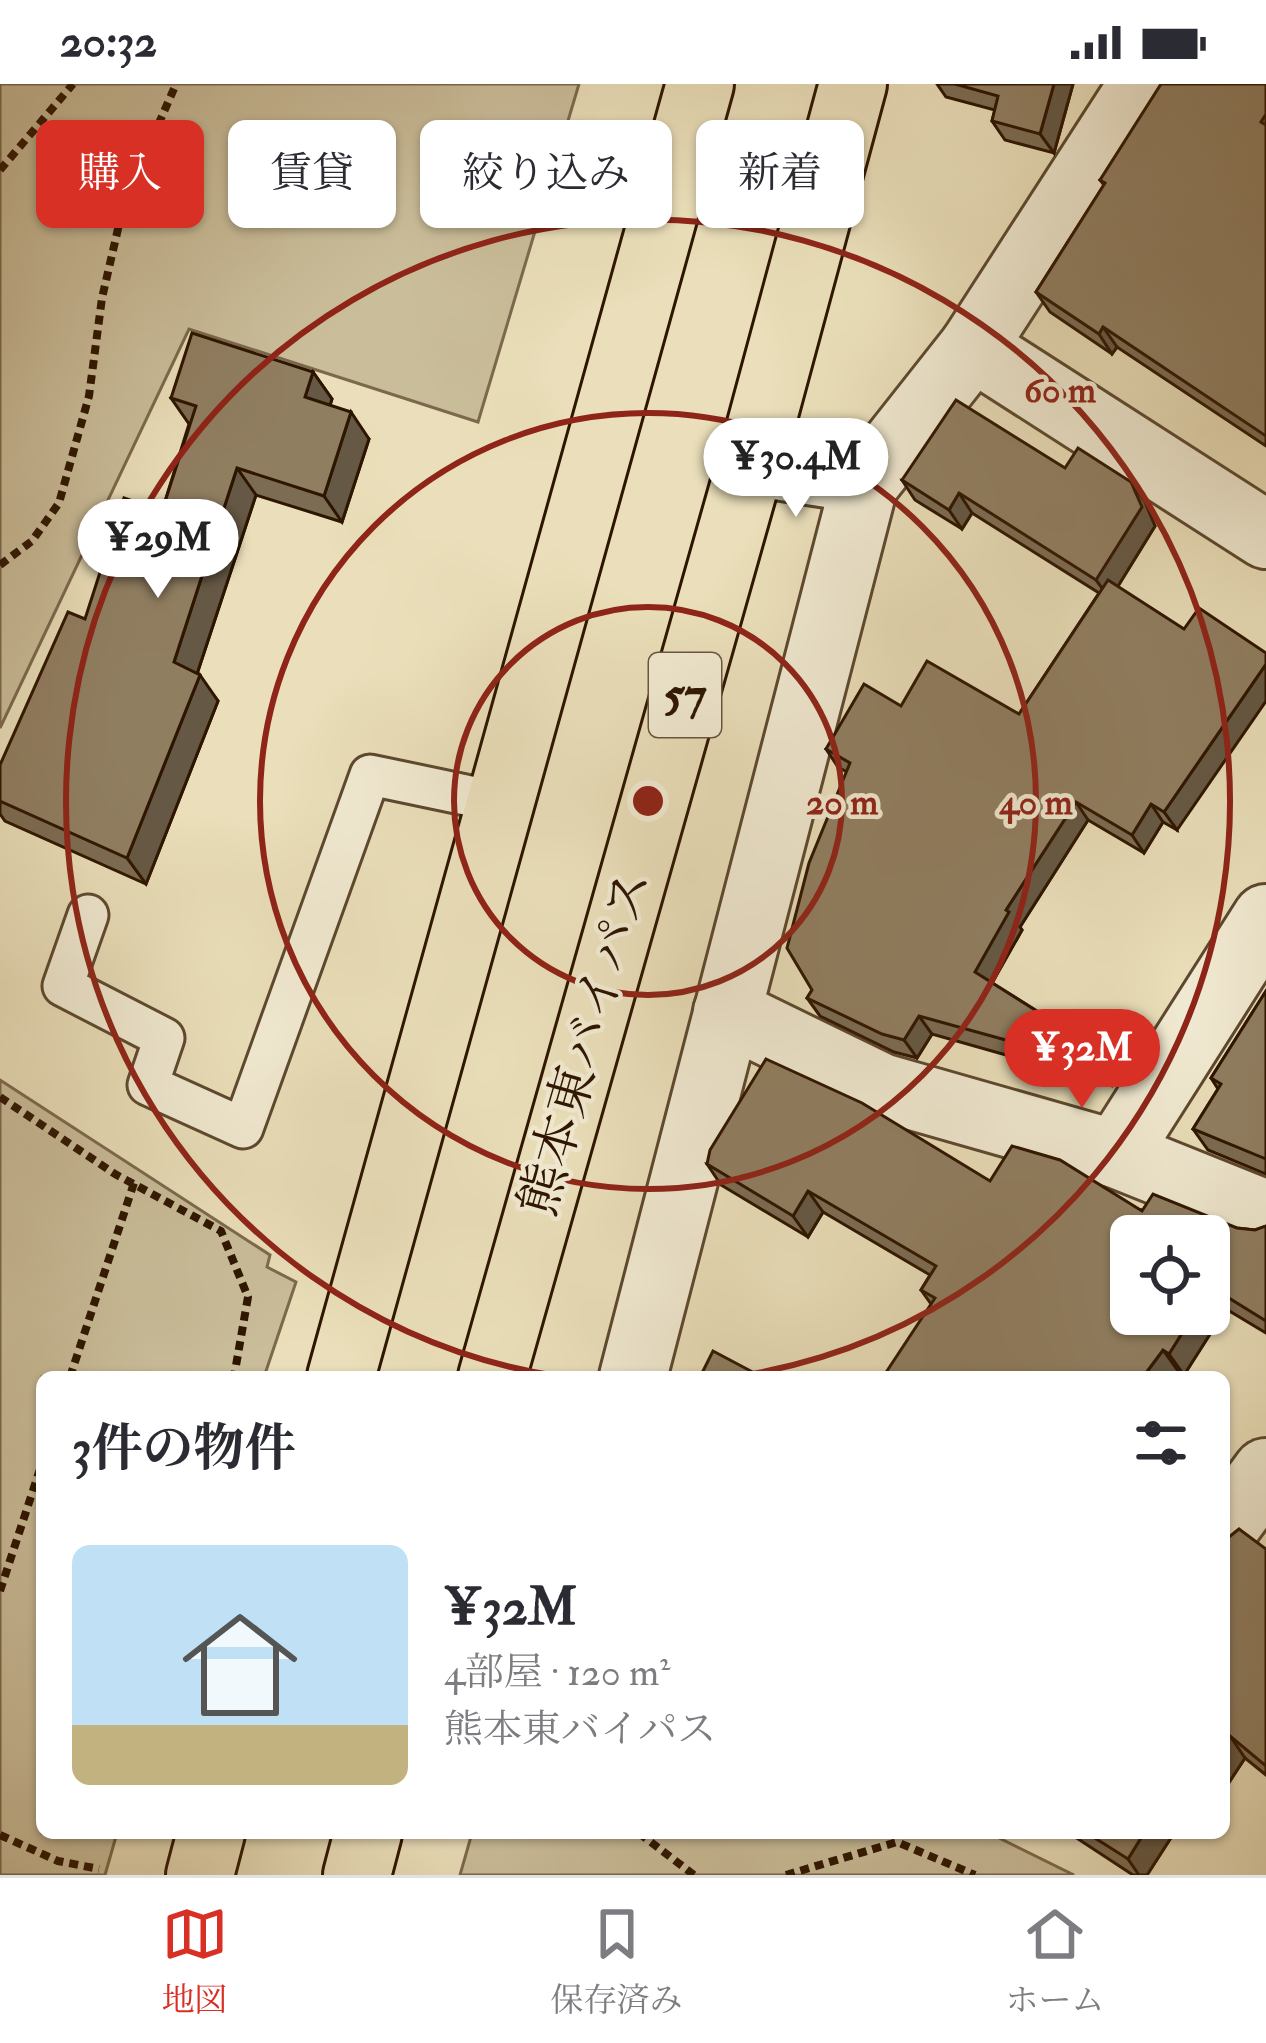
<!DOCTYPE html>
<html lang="ja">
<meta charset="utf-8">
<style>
body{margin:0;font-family:"IM FELL Double Pica","Noto Serif JP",serif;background:#f7f7f7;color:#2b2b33;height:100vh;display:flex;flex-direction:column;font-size:45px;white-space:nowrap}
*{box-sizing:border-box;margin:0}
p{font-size:39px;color:#7c7c81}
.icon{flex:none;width:66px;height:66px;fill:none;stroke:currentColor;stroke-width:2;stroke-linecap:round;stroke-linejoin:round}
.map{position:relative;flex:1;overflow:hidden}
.details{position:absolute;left:36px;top:1287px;width:1194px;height:468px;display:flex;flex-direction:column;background:#fff;border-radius:18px;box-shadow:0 3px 9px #0004}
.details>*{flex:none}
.hud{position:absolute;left:36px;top:36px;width:1194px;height:108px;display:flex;gap:24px}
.buttons{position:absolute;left:1110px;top:1131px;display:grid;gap:24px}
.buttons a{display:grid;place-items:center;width:120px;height:120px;border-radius:18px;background:#fff;box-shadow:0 3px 9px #0004;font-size:60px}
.price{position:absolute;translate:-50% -102px;padding:0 27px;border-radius:42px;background:#fff;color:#222;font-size:39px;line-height:78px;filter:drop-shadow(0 3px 6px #0008)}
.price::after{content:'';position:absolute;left:50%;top:72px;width:36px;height:27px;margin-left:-18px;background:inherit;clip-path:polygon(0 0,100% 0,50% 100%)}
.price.active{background:#d93025;color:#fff}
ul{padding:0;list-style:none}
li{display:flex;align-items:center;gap:36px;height:300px;padding:0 36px}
li span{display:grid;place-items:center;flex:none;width:336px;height:240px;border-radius:18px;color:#555}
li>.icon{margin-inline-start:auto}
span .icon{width:144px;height:144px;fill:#fffc;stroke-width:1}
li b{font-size:51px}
h2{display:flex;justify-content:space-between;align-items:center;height:144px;padding:0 36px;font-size:51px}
.chip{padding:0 42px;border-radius:18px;background:#fff;box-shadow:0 3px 9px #0004;font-size:42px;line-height:108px}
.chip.active{background:#d93025;color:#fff}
.status{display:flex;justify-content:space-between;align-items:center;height:84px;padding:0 60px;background:#fff;direction:ltr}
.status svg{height:33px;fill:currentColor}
.dock{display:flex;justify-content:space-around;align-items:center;height:168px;border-top:3px solid #e1e1e2;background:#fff;font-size:33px;color:#7c7c81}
.dock a{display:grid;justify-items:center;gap:6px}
.dock .active{color:#d93025}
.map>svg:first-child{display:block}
.green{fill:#cabd9a;stroke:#7c694d;stroke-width:3}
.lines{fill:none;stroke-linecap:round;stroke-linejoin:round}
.service-casing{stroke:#5d482e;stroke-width:45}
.minor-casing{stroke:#5d482e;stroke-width:72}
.trunk-casing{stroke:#2e1500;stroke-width:72}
.path{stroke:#2e1500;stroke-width:8;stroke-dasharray:9 6;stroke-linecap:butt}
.service{stroke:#f1ead2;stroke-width:39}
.minor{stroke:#f1ead2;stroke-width:66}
.trunk{stroke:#eadfba;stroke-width:66}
.wall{fill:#7c6c53;stroke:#2e1500;stroke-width:3}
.shaded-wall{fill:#655844;stroke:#2e1500;stroke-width:3}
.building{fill:#907e61;stroke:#2e1500;stroke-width:3}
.ring{fill:none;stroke:#8f2418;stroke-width:6}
.labels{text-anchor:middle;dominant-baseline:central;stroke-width:9;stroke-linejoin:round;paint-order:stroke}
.shield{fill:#f1ead2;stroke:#68553f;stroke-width:3}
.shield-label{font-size:48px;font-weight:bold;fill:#2e1500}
.street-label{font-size:51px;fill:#2e1500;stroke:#f1ead2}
.centre{fill:#8f2418;stroke:#f1ead2;stroke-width:6}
.ring-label{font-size:36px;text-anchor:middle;font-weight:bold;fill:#8f2418;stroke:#f1ead2;stroke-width:9;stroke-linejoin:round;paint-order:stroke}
</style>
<div class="status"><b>20:32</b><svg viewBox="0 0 49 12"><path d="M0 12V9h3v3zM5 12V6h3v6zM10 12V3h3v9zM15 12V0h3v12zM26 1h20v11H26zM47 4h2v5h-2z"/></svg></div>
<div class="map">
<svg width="1266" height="1791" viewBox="0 0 1266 1791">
<rect width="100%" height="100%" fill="#eadfba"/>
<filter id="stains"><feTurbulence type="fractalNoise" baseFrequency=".00167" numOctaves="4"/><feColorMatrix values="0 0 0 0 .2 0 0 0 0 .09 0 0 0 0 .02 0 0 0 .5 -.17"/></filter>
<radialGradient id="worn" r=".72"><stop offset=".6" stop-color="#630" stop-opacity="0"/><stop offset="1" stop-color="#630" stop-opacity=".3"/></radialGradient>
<g class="green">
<polygon points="0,0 579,0 478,338 189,245 0,644"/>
<polygon points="0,996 270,1171 267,1183 296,1198 264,1293 42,1293 42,1749 117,1749 105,1791 0,1791"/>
<polygon points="472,1749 989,1749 1074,1791 460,1791"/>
</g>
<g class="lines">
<defs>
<polyline id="service" points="88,831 63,902 164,954 148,1001 243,1044 370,691 499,718"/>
<g id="minor">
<polyline points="1143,0 973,263 1266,451"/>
<polyline points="751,378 834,391 864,401"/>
<polyline points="1266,834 1116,1070 1266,1130"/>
<polyline points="727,928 881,1003 1116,1070"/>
<polyline points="633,1293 864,401 973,263"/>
<polyline points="1224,1445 1266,1388"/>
</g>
<g id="trunk">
<polyline points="341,1293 700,0"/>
<polyline points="492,1293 751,378 853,0"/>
<polyline points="200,1791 211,1749"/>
<polyline points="357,1791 368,1749"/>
</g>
</defs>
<use href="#service" class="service-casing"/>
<use href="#minor" class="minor-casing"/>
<use href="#trunk" class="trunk-casing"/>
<g class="path">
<polyline points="0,86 73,0"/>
<polyline points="0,481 32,457 59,419 89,312 102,214 124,119 176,0"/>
<polyline points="0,1013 115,1090 221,1147 248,1213 234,1293"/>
<polyline points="70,1293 134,1099"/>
<polyline points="0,1507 42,1379"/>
<polyline points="639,1749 694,1791"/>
<polyline points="0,1751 58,1777 99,1785"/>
<polyline points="786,1791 897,1758 975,1791"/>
</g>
<use href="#service" class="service"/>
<use href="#minor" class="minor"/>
<use href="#trunk" class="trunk"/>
</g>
<g class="wall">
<polygon points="937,0 1073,0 1054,69 1005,56 992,37 995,26 946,13"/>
<polygon points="1266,0 1266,362 1117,263 1112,270 1050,228 1036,208 1104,101 1100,96"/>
<polygon points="313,288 332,315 330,321 369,355 342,438 256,411 197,590 218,617 146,800 5,737 0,730 0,681 85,535 162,427 189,340 171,314"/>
<polygon points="1065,384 1145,418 1155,442 1118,502 1177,746 1163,738 1144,769 1088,736 1020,843 1022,846 992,899 1105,970 1118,988 1112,1001 932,950 917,974 894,968 820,932 807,914 812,906 847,688 838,683 826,665 901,622 1019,630 1099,509 972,429 962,445 915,416 902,396"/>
<polygon points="1266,907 1266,1090 1208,1066 1193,1045 1218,1005 1211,994"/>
<polygon points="707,1080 990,1097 1237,1144 1255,1146 1266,1142 1266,1249 1226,1225 1184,1291 1178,1287 931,1220 921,1206 930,1191 823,1128 808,1153 721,1101"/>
<polygon points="1224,1457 1266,1465 1266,1691 1245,1674 1224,1706"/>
<polygon points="1069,1749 1174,1749 1147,1791 1133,1791"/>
</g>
<g class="shaded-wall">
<polygon points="1054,0 1073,0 1054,69 1040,50"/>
<polygon points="1103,243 1117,263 1112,270 1099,250"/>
<polygon points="313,288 332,315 324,340 305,313"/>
<polygon points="351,328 369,355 342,438 324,412"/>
<polygon points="237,384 256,411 192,605 174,578"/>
<polygon points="1131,398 1145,418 1155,442 1110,515 1096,496"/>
<polygon points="959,409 972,429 962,445 949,426"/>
<polygon points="1266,580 1266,617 1177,746 1164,728"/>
<polygon points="200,591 218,617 146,800 127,774"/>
<polygon points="1076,718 1088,736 1020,843 1022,846 988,906 975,888 1006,826"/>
<polygon points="1151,720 1163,738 1144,769 1132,751"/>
<polygon points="919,932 932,950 917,974 904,956"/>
<polygon points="1105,970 1118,988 1112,1001 1100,982"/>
<polygon points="808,1107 823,1128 808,1153 793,1132"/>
<polygon points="1211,1203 1226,1225 1184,1291 1169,1270 1194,1230 1209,1230 1209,1207"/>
<polygon points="1163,1266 1178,1287 1174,1293 1143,1293"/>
<polygon points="1230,1652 1245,1674 1224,1706 1224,1661"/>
<polygon points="1144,1749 1174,1749 1147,1791 1139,1791 1128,1775"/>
</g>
<g class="building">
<polygon points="955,0 1054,0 1040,50 992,37 998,12"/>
<polygon points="1161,0 1266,0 1266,30 1261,38 1266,41 1266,352 1103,243 1099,250 1036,208 1105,99 1100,96"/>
<polygon points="192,249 313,288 305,313 351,328 324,412 237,384 174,578 200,591 127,774 0,717 0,681 68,528 85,535 124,414 162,427 196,322 171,314"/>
<polygon points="956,316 1065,384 1078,364 1131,398 1142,423 1096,496 959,409 949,426 902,396"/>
<polygon points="1108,496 1184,545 1199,524 1266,569 1266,580 1164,728 1151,720 1132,751 1076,718 1006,826 1009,828 975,888 1105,970 1100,982 919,932 904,956 882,950 807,914 812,906 787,864 809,779 850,679 826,665 864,600 901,622 927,577 1019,630"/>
<polygon points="1266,907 1266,1075 1193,1045 1221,1000 1211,994"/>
<polygon points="766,975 862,1019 990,1097 1012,1062 1060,1076 1142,1127 1153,1110 1237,1144 1255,1146 1266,1142 1266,1237 1211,1203 1209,1207 1209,1152 1131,1152 1131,1230 1194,1230 1169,1270 1163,1266 1143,1293 883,1293 935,1214 921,1206 936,1182 808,1107 793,1132 707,1080 710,1066"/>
<polygon points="713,1267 762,1293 700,1293"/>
<polygon points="1239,1445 1266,1465 1266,1682 1230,1652 1224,1661 1224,1457"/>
<polygon points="1087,1749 1144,1749 1128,1775"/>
</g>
<g class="ring">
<circle cx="648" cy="717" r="194"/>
<circle cx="648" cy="717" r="388"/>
<path d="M562 1293A582 582 0 1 1 734 1293"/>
</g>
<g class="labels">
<rect class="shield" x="649" y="569" width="72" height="84" rx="9"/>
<g class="shield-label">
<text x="685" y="611">57</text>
</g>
<g class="street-label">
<text transform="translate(586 959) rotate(-74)">熊本東バイパス</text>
</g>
</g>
<circle cx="648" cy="717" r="18" class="centre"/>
<g class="ring-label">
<text x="1060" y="318">60 m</text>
<text x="842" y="730">20 m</text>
<text x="1036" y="730">40 m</text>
</g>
<rect width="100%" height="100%" filter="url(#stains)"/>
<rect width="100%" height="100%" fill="url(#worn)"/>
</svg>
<div class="buttons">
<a><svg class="icon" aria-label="locate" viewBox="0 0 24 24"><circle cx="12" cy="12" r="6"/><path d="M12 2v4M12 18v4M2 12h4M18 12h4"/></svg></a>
</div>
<b class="price" style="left:796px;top:436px">¥30.4M</b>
<b class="price" style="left:158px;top:517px">¥29M</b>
<b class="price active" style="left:1082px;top:1027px">¥32M</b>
<div class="hud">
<a class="chip active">購入</a>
<a class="chip">賃貸</a>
<a class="chip">絞り込み</a>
<a class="chip">新着</a>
</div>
<section class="details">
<h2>3件の物件<svg class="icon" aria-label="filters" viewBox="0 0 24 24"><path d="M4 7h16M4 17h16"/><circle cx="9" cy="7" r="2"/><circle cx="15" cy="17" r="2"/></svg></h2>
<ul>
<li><span style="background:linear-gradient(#bfe0f5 75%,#c2b280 0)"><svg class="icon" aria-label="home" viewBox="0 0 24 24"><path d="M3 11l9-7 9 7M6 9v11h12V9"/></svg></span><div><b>¥32M</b><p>4部屋 · 120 m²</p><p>熊本東バイパス</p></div></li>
</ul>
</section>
</div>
<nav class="dock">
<a class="active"><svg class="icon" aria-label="map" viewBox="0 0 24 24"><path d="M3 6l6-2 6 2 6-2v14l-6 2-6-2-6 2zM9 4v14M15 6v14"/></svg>地図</a>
<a><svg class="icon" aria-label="saved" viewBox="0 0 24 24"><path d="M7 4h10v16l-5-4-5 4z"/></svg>保存済み</a>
<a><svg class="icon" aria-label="home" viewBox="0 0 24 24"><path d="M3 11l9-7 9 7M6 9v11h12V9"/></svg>ホーム</a>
</nav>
